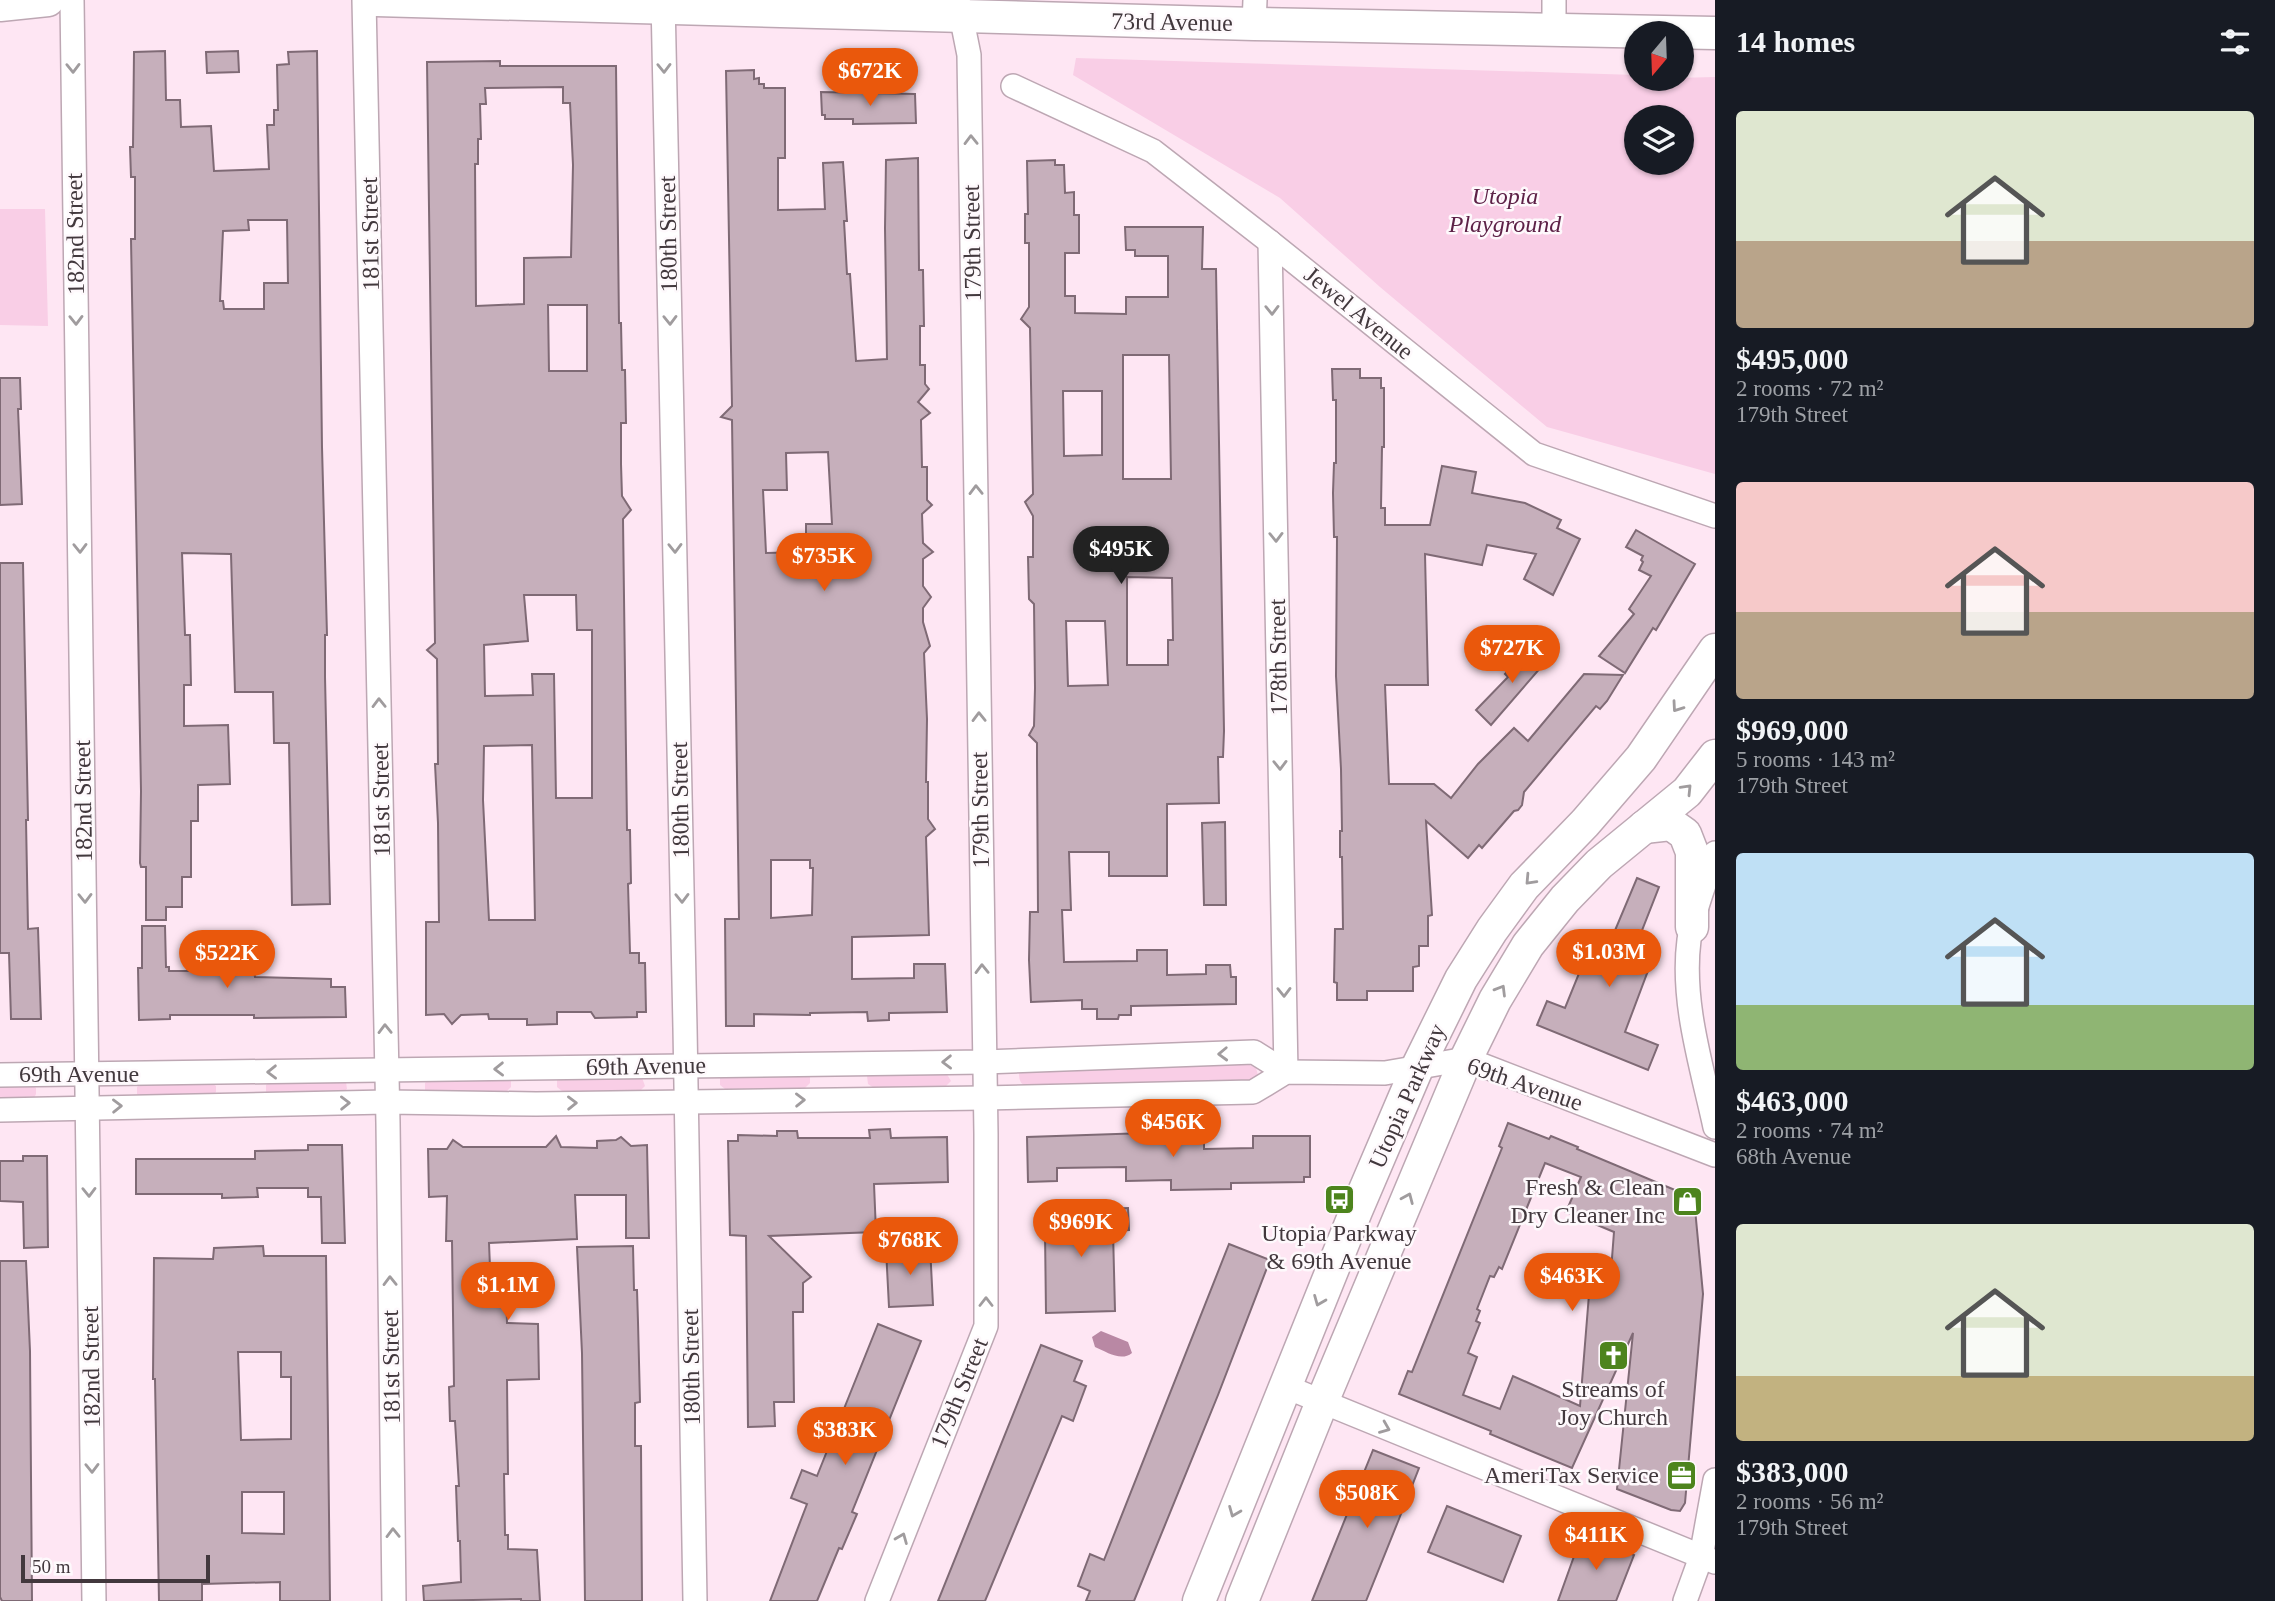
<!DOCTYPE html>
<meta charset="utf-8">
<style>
body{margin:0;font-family:Georgia,serif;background:#20242c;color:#f1f3f6;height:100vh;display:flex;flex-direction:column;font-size:26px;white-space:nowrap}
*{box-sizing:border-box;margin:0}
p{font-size:23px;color:#9ea1a6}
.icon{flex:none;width:38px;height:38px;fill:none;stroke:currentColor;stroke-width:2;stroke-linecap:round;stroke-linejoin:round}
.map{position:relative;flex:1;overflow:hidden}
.drawer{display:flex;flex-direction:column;background:#171b24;width:560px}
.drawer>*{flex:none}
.needle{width:46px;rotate:199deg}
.tools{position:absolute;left:1624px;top:21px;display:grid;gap:14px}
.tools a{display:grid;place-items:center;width:70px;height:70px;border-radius:50%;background:#171b24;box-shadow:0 2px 5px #0004;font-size:35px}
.scale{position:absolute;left:21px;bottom:18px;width:189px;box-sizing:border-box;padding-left:7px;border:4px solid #42383d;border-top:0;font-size:19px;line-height:24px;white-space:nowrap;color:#42383d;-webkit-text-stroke:5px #fef9fc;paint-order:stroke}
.price{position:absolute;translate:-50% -60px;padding:0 16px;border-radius:24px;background:#ea580c;color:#fff;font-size:23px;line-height:46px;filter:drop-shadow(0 2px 4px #0008)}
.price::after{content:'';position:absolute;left:50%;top:42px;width:21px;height:16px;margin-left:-10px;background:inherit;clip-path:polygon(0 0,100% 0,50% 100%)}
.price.active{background:#222;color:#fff}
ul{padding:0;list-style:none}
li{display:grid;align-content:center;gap:14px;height:371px;padding:0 21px}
li span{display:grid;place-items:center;height:217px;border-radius:7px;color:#555}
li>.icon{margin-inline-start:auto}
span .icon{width:126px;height:126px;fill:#fffc;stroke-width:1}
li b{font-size:30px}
h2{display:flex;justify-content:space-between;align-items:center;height:84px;padding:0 21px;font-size:30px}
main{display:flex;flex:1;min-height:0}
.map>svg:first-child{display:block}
.green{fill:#f9cee6;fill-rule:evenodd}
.water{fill:#b988a4}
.building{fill:#c6afbb;stroke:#7f6a75;stroke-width:2;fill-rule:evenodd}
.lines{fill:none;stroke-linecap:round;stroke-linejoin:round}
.street-casing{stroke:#bda7b3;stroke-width:26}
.secondary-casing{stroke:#bda7b3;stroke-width:35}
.street{stroke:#fff;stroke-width:23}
.secondary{stroke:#fff;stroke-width:32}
.oneway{stroke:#a09c9e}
.labels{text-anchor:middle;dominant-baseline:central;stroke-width:5;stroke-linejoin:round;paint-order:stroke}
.street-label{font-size:24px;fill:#42383d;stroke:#fef9fc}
.park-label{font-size:24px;font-style:italic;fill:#5d2147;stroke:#fef9fc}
.poi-label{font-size:24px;fill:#42383d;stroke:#fef9fc;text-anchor:end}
</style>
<main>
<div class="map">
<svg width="1715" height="1601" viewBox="0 0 1715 1601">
<rect width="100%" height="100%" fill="#fee6f3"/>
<g class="green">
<path d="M1076 58 1636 75V79L1715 77V474L1547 427 1380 287 1280 198 1073 75ZM1636 117H1682V163H1636Z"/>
<polygon points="0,209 45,209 48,326 0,325"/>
<path d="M1248 1064 1256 1068 1258 1075 1252 1081 1030 1087C1021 1085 1019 1082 1019 1073L1025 1068Z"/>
<polygon points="945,1071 951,1081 946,1086 874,1088 868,1084 867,1076 872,1072"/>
<polygon points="725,1073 804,1073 810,1077 810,1083 805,1088 725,1089 720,1085 720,1078"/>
<polygon points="562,1075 641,1075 645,1086 640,1091 562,1091 557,1087 557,1080"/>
<polygon points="505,1077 511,1081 511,1087 506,1092 433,1095 425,1090 425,1083 429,1078"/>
<polygon points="341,1079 346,1082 347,1089 341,1094 275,1096 266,1092 266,1085 272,1080"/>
<polygon points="210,1082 216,1086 216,1092 211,1097 145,1099 137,1094 137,1087 141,1083"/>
<polygon points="0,1084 30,1084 36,1088 36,1094 33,1100 0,1100"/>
</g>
<path class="water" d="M1101 1331 1128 1342 1132 1353C1121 1362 1107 1352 1095 1347L1092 1337Z"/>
<g class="building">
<path d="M165 51 166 100H180L181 127 211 126 214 171 269 169 267 125H274V110H278L277 65 289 64 288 52 317 51 322 447 327 635H325V677L330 904 292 905 289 743H274L273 692H235L231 554 182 553 185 635H190L191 685H184V726L228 725 230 784 198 785V821H191V877H182V907H166V920H146V867H141L140 863 141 791 131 239H135V177H131L130 147H133L134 52ZM248 220H287L288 283H264V309H224L223 301H220L223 231 249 230Z"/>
<polygon points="238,51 239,72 207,73 206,52"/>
<path d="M500 61V66H616L619 323H621L622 370H625L626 423H621V464L622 496 631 510 623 519 627 830H630L631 883 628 884 630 953H639V963H645L646 1012H637V1017L595 1018 591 1012H557V1024L527 1025V1019H489L488 1014 461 1015 452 1024 444 1014 426 1015V922H439L438 823 435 764H438L437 659 427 650 435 643 427 62ZM563 87V103H570L573 165 571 257 524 258V304L476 306 475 164H478V139H481L480 104H486L485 88ZM548 305H587V371H549ZM524 595H576L577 630H592V798H556L554 674H532L533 695 485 696 484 645 528 641ZM532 745 535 920H489L483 800 484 746Z"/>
<path d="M754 70V79L759 78V84H764V88H785V158H778V210L825 209 823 163 843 162 847 221H844L847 274H850L856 361 887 359 885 228 886 160 918 158 919 270H923L924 326H920V365H925V384L929 389 918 402 930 413 921 420 922 467H927V500L932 505 922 514 923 543 933 552 923 559V586L931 597 923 608V622L930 646 924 653 927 719 926 782H928V819L935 829 926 837 929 935 852 937V979L914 978V964H945L947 1012 889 1013V1020L868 1021 867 1012 810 1013V1015L754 1014V1026H726L725 919H739L732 420 721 417 732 406 726 71ZM828 452 832 524H806V552L766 553 763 490H787L786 453ZM771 860H810V868H813L812 915 771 918Z"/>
<polygon points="821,92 915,94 916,123 853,124 853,119 825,119 825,115 822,115"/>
<path d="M1055 160V165H1064L1065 193 1074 192V215H1079V253H1065V296H1075V313L1126 314V297H1168V256H1135V250H1126L1125 227H1203L1202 269H1216L1224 731 1223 757H1218L1219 803 1167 804V876H1109V852H1069L1071 910H1062L1064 962 1137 961V950H1167V975L1206 974V965H1230L1231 977H1236V1004L1131 1006V1015H1119L1118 1019H1097V1009H1082V1000L1031 1002 1029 960 1030 912H1038L1037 760V743L1029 735 1034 726 1035 688 1034 604 1029 599 1028 557H1033V516L1025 502 1033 494 1030 328 1021 319 1029 307V243H1025V214H1028L1027 161ZM1123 355H1169L1171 479H1123ZM1063 391H1102V455L1064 456ZM1127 577 1172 578 1173 640H1168V665H1127ZM1066 621H1105L1108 685 1068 686Z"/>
<polygon points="1332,369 1360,369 1360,378 1381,378 1381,388 1384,388 1384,447 1382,447 1381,508 1385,508 1385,525 1430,525 1442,466 1476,472 1472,493 1525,503 1561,520 1557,528 1580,539 1553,595 1524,579 1536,554 1487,545 1482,565 1425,554 1428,685 1385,685 1389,784 1434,784 1451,798 1478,764 1514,728 1528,741 1584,674 1623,675 1607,701 1600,709 1596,706 1524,792 1522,805 1518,810 1514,811 1482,848 1479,845 1468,858 1426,821 1432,915 1428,916 1428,946 1419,946 1419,966 1413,967 1413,991 1367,991 1367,1000 1337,1000 1337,983 1334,982 1335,929 1343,929 1342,857 1340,857 1340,831 1342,831 1341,769 1336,676 1337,537 1334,537 1333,493 1334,463 1336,463 1336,400 1333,400"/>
<polygon points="0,378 20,378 21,409 18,409 22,504 0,505"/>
<polygon points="1636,530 1695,564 1656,630 1653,628 1625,673 1599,656 1634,614 1629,609 1651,576 1639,570 1643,562 1641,560 1643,556 1626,547"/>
<polygon points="0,563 23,563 28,820 26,820 28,929 38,928 41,1019 11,1019 9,953 0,953"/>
<polygon points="1537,648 1548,659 1491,725 1476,710 1508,677 1505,674 1525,652 1530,655"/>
<polygon points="1225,822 1226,905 1204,905 1202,823"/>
<polygon points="1637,878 1659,887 1630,961 1649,968 1625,1032 1658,1045 1648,1070 1537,1025 1547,1001 1565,1008 1595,934 1611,940"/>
<polygon points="142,926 165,926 166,967 169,967 169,971 254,971 255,977 331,979 331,987 345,987 346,1017 254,1018 254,1015 170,1015 170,1019 139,1020 138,968 142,968"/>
<path d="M1508 1123 1549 1139 1551 1136 1578 1147 1577 1149 1694 1198 1703 1294 1685 1503 1680 1511 1671 1510 1617 1489 1633 1333 1572 1468 1490 1434 1491 1431 1399 1394 1408 1371 1412 1372 1502 1148 1499 1146ZM1545 1163 1581 1177 1566 1212 1614 1232 1610 1284 1590 1282 1580 1406 1513 1376 1500 1409 1463 1395 1477 1357 1468 1353 1480 1323 1476 1321 1480 1311 1477 1309 1490 1276 1494 1277 1499 1267 1502 1269Z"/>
<polygon points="890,1129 891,1138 947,1137 948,1182 874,1184 876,1232 769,1236 811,1277 803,1283 803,1312 793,1312 794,1402 774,1402 775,1426 748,1427 746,1236 730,1235 728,1141 738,1141 738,1135 777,1136 777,1131 797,1131 798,1138 870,1138 869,1130"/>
<polygon points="1146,1133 1155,1135 1155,1139 1204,1138 1204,1149 1253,1148 1253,1136 1310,1136 1310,1177 1304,1177 1304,1182 1231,1183 1231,1189 1171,1190 1171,1180 1126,1181 1126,1167 1057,1168 1057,1181 1028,1182 1027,1137"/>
<polygon points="556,1136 561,1147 597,1148 597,1141 616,1140 621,1137 631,1146 647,1145 649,1238 626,1238 626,1195 575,1195 577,1239 489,1243 491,1292 506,1291 507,1323 538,1324 539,1379 507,1380 508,1474 504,1474 505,1535 508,1535 508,1549 537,1550 540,1601 521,1601 521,1599 424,1601 423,1586 461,1582 460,1541 458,1541 456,1486 459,1486 455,1421 450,1421 449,1387 454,1386 452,1241 446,1241 447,1196 429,1197 428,1149 447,1149 453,1140 463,1147 546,1147"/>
<polygon points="308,1145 342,1145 345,1243 322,1243 321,1197 308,1197 308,1188 257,1188 258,1197 222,1198 222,1194 136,1194 136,1159 255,1159 255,1151 308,1150"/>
<polygon points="23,1156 47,1156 48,1247 24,1248 23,1202 0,1201 0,1161 23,1161"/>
<polygon points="1128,1208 1129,1230 1113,1231 1115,1311 1046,1313 1045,1232 1040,1231 1040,1211"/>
<polygon points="1229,1244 1270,1260 1218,1395 1134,1601 1086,1601 1090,1591 1078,1586 1090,1554 1104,1560"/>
<path d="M263 1246 264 1256H326L330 1601H280V1582L202 1584V1601H159L155 1379H153L154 1258 213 1259 214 1248ZM238 1352H281V1377H291V1439L241 1440ZM242 1492H284V1534L242 1533Z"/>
<polygon points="633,1246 634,1290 637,1290 638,1322 640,1402 635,1403 635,1446 641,1446 642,1601 585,1601 582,1353 577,1247"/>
<polygon points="930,1246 933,1305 889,1307 886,1249"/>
<polygon points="0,1261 26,1261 30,1351 32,1601 2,1601 0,1597"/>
<polygon points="878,1324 921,1341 852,1512 857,1514 842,1549 839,1548 817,1601 770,1601 807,1504 791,1498 802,1470 817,1476"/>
<polygon points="1041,1345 1082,1361 1074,1381 1086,1386 1073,1421 1062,1416 985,1601 938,1601"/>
<polygon points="1373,1450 1419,1468 1399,1519 1366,1601 1312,1601"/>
<polygon points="1447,1506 1521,1536 1503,1582 1428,1552"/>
<polygon points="1582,1534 1634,1555 1616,1601 1558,1601"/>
</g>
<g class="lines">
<defs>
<g id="street">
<polyline points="72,0 94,1601"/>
<polyline points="364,0 388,1123 394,1601"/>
<polyline points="663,0 685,1028 695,1601"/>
<polyline points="1254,24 1255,0"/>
<polyline points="1554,29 1554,0"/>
<polyline points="1013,86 1153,151 1270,242 1534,454 1715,516"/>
<polyline points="1270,242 1286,1072"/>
<path d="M1715 853C1706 881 1693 911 1689 940 1681 1002 1702 1067 1715 1127"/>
<polyline points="0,1075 984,1062 1254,1052 1286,1072"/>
<polyline points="0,1110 387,1102 536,1104 984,1098 1253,1092 1286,1072 1385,1073 1466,1059 1715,1155"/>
<polyline points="1284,1386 1715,1562"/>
<polyline points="877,1601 986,1326 986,1134 969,55 958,0"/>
<polyline points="1685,1601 1701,1557 1715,1480"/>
</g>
<g id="secondary">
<polyline points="376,0 1254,24 1715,33"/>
<polyline points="0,5 48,0"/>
<polyline points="1644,827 1671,824 1685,834 1692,852 1692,927"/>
<polyline points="1199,1601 1356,1211 1418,1066 1461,979 1492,930 1524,886 1585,823 1641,758 1715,650"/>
<polyline points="1242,1601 1322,1402 1466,1059 1495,1000 1528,945 1565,899 1599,864 1687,792 1715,756"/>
</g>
</defs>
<use href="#street" class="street-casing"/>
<use href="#secondary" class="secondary-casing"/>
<use href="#street" class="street"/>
<use href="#secondary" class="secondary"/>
</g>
<defs><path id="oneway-chevron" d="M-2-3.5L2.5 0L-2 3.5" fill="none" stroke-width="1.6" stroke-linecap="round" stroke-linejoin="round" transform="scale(1.75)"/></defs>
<g class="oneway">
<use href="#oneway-chevron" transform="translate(73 68) rotate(89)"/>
<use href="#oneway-chevron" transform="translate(664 68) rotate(89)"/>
<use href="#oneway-chevron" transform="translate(971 140) rotate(-91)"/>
<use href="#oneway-chevron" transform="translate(1272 310) rotate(89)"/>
<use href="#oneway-chevron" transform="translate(76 320) rotate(89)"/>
<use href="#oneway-chevron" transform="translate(670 320) rotate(89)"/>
<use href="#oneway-chevron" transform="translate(976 490) rotate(-91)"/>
<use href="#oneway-chevron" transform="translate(1276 537) rotate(89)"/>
<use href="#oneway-chevron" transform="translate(80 548) rotate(89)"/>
<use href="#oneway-chevron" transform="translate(675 548) rotate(89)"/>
<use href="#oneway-chevron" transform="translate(379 703) rotate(-91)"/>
<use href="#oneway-chevron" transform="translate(1677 707) rotate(125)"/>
<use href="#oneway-chevron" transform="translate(979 717) rotate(-91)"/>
<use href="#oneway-chevron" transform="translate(1280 765) rotate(89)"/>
<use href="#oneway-chevron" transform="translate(1687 789) rotate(-46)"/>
<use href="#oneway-chevron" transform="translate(1530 880) rotate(133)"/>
<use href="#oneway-chevron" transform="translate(85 898) rotate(89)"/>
<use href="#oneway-chevron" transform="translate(682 898) rotate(89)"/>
<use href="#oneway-chevron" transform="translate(982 969) rotate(-91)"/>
<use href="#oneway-chevron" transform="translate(1501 990) rotate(-59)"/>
<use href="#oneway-chevron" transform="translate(1284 992) rotate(89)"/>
<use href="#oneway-chevron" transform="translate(385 1029) rotate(-91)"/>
<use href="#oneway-chevron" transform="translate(1223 1054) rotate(178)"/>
<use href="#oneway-chevron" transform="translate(947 1062) rotate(179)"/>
<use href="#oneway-chevron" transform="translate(499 1069) rotate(179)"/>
<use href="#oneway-chevron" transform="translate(272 1072) rotate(179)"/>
<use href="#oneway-chevron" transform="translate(800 1100) rotate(-1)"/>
<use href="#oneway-chevron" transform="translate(345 1103) rotate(-1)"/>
<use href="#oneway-chevron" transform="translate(572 1103) rotate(-1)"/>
<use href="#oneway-chevron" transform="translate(117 1106) rotate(-1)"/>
<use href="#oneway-chevron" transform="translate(89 1192) rotate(89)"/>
<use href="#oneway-chevron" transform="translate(1408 1198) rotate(-67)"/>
<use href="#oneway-chevron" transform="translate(390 1281) rotate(-91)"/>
<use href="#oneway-chevron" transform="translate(1319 1301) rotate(112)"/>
<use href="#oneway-chevron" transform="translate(986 1302) rotate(-90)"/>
<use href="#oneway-chevron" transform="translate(1385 1428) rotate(22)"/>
<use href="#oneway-chevron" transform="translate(92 1468) rotate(89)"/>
<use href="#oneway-chevron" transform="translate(1234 1512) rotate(112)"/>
<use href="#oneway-chevron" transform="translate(393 1533) rotate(-91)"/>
<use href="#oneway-chevron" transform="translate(902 1538) rotate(-68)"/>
</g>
<defs>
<symbol id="bus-square" viewBox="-11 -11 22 22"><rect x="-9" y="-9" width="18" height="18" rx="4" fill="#4d841d" stroke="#fef9fc"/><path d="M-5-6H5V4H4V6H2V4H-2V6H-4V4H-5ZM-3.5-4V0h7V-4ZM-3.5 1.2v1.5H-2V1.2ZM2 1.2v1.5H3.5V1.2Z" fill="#fff"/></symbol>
<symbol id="shop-square" viewBox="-11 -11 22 22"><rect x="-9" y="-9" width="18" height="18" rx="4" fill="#4d841d" stroke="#fef9fc"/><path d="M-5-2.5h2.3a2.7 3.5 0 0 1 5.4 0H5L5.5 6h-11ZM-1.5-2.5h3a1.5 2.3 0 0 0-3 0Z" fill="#fff"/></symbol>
<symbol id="church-square" viewBox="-11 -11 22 22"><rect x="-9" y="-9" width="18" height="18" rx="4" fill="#4d841d" stroke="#fef9fc"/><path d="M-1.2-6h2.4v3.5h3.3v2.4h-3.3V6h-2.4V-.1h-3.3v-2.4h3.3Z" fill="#fff"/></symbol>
<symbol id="office-square" viewBox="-11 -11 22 22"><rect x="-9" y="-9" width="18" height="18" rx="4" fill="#4d841d" stroke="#fef9fc"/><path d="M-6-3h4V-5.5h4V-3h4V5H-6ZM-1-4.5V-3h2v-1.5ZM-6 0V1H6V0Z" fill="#fff"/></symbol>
</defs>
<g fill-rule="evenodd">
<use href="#bus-square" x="1322" y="1182" width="35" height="35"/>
<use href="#shop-square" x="1670" y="1184" width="35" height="35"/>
<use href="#church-square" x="1596" y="1338" width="35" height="35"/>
<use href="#office-square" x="1664" y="1458" width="35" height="35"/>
</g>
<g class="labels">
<g class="street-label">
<text transform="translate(1172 22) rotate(1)">73rd Avenue</text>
<text transform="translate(75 234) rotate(-91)">182nd Street</text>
<text transform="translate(370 234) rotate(-91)">181st Street</text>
<text transform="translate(668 234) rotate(-91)">180th Street</text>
<text transform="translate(972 243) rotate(-91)">179th Street</text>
<text transform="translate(1359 313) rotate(39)">Jewel Avenue</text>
<text transform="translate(1278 657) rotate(-91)">178th Street</text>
<text transform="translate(381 800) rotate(-91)">181st Street</text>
<text transform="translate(680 800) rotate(-91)">180th Street</text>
<text transform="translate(83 801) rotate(-91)">182nd Street</text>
<text transform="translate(980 810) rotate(-91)">179th Street</text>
<text transform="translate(646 1066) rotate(-1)">69th Avenue</text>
<text x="79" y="1074">69th Avenue</text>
<text transform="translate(1525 1084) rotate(19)">69th Avenue</text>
<text transform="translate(1407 1096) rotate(-66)">Utopia Parkway</text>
<text transform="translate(91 1367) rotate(-91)">182nd Street</text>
<text transform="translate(391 1367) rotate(-91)">181st Street</text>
<text transform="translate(691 1367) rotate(-91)">180th Street</text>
<text transform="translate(959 1393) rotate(-68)">179th Street</text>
</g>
<g class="park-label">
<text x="1505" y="196">Utopia<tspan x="1505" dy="28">Playground</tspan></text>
</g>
<g class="poi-label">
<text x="1665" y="1187">Fresh &amp; Clean<tspan x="1665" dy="28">Dry Cleaner Inc</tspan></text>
<text x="1339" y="1233" text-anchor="middle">Utopia Parkway<tspan x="1339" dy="28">&amp; 69th Avenue</tspan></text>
<text x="1613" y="1389" text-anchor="middle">Streams of<tspan x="1613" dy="28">Joy Church</tspan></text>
<text x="1659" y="1475">AmeriTax Service</text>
</g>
</g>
</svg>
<div class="tools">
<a><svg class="needle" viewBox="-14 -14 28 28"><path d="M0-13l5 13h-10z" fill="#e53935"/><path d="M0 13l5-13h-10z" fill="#9ea1a6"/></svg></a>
<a><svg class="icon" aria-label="layers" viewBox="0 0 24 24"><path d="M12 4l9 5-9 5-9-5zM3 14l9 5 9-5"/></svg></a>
</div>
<div class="scale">50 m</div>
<b class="price" style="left:870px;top:108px">$672K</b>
<b class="price active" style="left:1121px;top:586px">$495K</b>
<b class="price" style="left:824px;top:593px">$735K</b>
<b class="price" style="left:1512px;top:685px">$727K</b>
<b class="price" style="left:1609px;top:989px">$1.03M</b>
<b class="price" style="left:227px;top:990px">$522K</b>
<b class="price" style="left:1173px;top:1159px">$456K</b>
<b class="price" style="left:1081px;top:1259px">$969K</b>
<b class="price" style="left:910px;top:1277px">$768K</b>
<b class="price" style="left:1572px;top:1313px">$463K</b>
<b class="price" style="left:508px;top:1322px">$1.1M</b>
<b class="price" style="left:845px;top:1467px">$383K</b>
<b class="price" style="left:1367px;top:1530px">$508K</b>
<b class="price" style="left:1596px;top:1572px">$411K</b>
</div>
<section class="drawer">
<h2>14 homes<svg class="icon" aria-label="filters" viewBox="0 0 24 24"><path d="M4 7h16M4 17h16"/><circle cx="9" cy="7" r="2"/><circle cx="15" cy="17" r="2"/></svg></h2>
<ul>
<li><span style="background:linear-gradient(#dfe7d0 60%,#b9a48a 0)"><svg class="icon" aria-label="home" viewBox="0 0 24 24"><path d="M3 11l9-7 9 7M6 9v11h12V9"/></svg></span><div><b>$495,000</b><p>2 rooms · 72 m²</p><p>179th Street</p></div></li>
<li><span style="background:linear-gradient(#f6c9c9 60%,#b9a48a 0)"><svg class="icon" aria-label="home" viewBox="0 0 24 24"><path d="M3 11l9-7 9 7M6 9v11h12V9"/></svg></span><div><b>$969,000</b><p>5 rooms · 143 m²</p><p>179th Street</p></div></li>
<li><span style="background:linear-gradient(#bfe0f5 70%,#8fb573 0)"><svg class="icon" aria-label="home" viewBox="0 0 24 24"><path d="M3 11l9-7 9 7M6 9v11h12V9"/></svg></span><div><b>$463,000</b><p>2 rooms · 74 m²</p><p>68th Avenue</p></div></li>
<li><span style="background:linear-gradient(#dfe7d0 70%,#c2b280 0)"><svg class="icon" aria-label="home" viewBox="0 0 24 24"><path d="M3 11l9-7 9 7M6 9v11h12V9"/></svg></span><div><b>$383,000</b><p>2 rooms · 56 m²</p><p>179th Street</p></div></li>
</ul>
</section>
</main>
